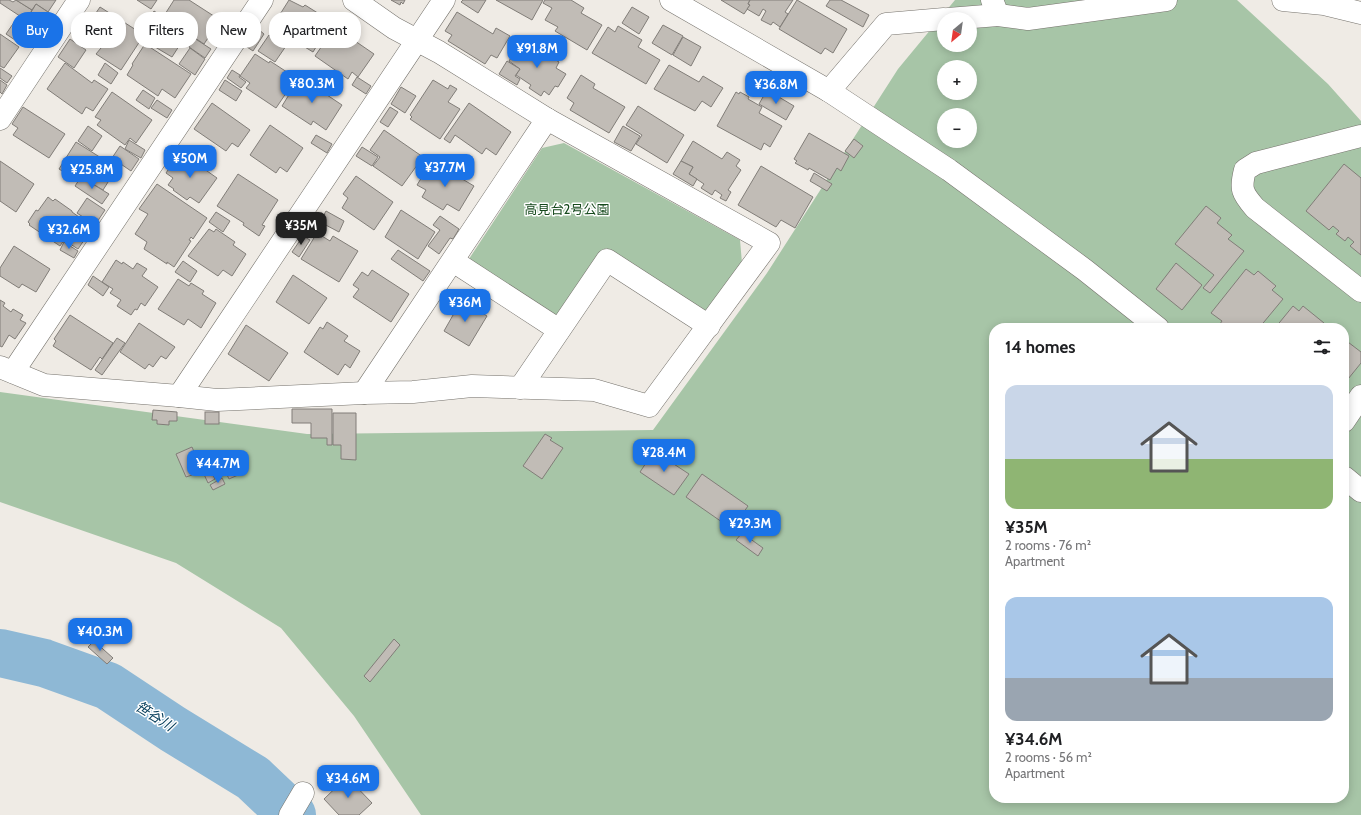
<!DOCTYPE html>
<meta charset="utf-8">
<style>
body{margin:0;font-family:Cabin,"Noto Sans JP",sans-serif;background:#f2f2f2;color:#202124;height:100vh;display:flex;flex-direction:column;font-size:15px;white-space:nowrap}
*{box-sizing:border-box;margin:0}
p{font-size:13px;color:#757577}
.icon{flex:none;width:22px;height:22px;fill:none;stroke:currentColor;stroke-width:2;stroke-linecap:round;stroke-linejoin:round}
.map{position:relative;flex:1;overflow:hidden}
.side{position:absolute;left:989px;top:323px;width:360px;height:480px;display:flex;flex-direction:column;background:#fff;border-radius:16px;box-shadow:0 2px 10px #0003}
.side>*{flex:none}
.banner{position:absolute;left:12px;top:12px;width:380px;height:36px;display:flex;gap:8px}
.needle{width:26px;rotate:209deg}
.buttons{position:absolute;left:937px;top:12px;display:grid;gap:8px}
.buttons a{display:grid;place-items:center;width:40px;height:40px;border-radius:50%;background:#fff;box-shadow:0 2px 10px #0003;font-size:20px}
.price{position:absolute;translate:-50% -34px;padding:0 9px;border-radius:8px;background:#1a73e8;color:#fff;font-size:13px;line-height:26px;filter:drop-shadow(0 1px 2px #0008)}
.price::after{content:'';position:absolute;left:50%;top:24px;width:12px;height:9px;margin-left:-6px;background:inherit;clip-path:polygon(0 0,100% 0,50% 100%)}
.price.current{background:#222;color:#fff}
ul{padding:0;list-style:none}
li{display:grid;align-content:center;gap:8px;height:212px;padding:0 16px}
li span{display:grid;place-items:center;height:124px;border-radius:12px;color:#555}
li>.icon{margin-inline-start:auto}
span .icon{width:72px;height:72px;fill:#fffc;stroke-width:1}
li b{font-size:17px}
h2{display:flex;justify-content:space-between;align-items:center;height:48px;padding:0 16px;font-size:17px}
.tag{padding:0 14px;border-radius:16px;background:#fff;box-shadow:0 2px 10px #0003;font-size:14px;line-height:36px}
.tag.current{background:#1a73e8;color:#fff}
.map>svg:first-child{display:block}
.green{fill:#a7c5a7;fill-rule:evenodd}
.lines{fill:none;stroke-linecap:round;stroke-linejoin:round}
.river{stroke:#8eb8d5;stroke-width:48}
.building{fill:#c1bcb6;stroke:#817d78}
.minor-casing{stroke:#75726c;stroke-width:23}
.minor{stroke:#fff;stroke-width:22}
.labels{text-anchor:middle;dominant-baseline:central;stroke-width:3;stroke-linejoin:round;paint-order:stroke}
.park-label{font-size:13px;fill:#14481b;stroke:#fff}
.water-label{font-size:14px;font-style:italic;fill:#0a415e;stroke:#fff}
</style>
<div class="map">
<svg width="1361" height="815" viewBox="0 0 1361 815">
<rect width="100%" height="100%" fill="#efebe5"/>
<g class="green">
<path d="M955 0H1237L1328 84 1361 121V815H421L354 716 281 628 176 563 0 502V392L307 434 653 430 767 273 898 69ZM944 19H970V45H944ZM944 67H970V93H944ZM944 115H970V141H944ZM994 328H1344V798H994Z"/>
<polygon points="564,143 740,240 742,263 705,313 606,248 560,317 550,316 467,262 542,148"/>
</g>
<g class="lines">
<polyline class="river" points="0,653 44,663 108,686 173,729 253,778 292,815"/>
</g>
<g class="building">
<polygon points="0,0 9,0 13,2 16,0 32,10 26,20 0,3"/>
<polygon points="16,0 56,0 48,12 36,4 32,10"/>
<polygon points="137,0 157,0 151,9"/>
<polygon points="174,0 189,0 220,20 204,44 189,34 185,39 160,22"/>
<polygon points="289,0 303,7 305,5 332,22 330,26 332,27 324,40 321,39 313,52 272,27"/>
<polygon points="391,0 405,0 403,4 401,2 400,5"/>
<polygon points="463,0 486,0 478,13 461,2"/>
<polygon points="496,0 543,0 532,20"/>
<polygon points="545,0 571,0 584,8 581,13 602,25 587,50 555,31 558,27 545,20 552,8 543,3"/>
<polygon points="721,0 750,0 748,4 750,5 744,14"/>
<polygon points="750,0 793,0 785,12 788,14 780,27 773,22 771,25 761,20 766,11 763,9 759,16 747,9 750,5 748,4"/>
<polygon points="797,0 847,29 833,53 825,48 821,54 779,29"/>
<polygon points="830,0 841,0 869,15 863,27 826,6"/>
<polygon points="36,4 54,16 45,30 27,19"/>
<polygon points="100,7 144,35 121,70 96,54 101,48 85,37 86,34 83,32"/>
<polygon points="632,7 649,17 639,34 622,23"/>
<polygon points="154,11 160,15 148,33 139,28 146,17 149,19"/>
<polygon points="457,12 493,34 496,28 510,36 497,58 491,55 485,64 448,41 452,35 445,31"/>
<polygon points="17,18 35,30 24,46 6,34"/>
<polygon points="663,25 683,36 672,55 652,43"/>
<polygon points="155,26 181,43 172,57 145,41"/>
<polygon points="618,26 642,40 638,47 660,60 646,84 592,53 608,27 615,32"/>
<polygon points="258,29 264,34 253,51 247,47"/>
<polygon points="339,30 374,54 358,77 352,72 348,79 315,56 324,43 328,46"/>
<polygon points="0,34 19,47 4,68 0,66"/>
<polygon points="269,35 286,46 275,62 258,51"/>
<polygon points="683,37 701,47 691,66 673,55"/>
<polygon points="194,38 211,49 205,58 189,47"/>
<polygon points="70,39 86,50 74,68 58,57"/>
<polygon points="522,40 559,62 556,68 566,74 558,87 555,86 549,95 544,91 541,96 529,88 531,85 516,75 520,69 509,61"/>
<polygon points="145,44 191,74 175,98 162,89 158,96 127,75 133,65 132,64"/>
<polygon points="190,48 205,59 195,75 179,64"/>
<polygon points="255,54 269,63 270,61 290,74 288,76 295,80 276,108 246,88 250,83 240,76"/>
<polygon points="507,61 520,69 515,76 520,79 517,85 499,74"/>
<polygon points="65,63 92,83 94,80 108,89 93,111 86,107 82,114 47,89"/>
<polygon points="105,63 118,73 111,84 98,75"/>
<polygon points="669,65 699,82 703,76 723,88 711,107 702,101 695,111 654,89"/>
<polygon points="0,68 12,76 7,83 0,78"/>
<polygon points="232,70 240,75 239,77 246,82 241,88 227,78"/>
<polygon points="581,75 595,84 593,88 625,107 609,133 570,110 574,103 567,98"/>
<polygon points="300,77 342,105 326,130 313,121 311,125 282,106"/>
<polygon points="357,77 371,86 366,94 352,85"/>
<polygon points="0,80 7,85 2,94 0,92"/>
<polygon points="225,80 242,91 236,101 219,90"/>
<polygon points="433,80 448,89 450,85 457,89 448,102 460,109 440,139 410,119 412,117 410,115"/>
<polygon points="401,87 416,96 405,113 391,104"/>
<polygon points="143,90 155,98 149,109 136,100"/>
<polygon points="767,90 794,106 786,120 759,104"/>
<polygon points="112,92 152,120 136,143 130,138 125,145 97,125 101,120 95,117"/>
<polygon points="736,92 739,94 740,92 749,97 748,99 762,107 759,113 782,126 770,147 764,143 761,150 717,126"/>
<polygon points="157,100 172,110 167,118 151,108"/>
<polygon points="212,103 250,130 238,147 232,143 226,151 194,129"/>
<polygon points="469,103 511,132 496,155 486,148 482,154 455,135 450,143 444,139"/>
<polygon points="638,106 684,135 667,163 636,144 642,135 626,125"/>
<polygon points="23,107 65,134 49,158 13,135 18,128 12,124"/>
<polygon points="390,107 398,112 388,127 380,122"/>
<polygon points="270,125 303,148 287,172 280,167 276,173 250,155"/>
<polygon points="88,126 102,136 92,151 78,141"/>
<polygon points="623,126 640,136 631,151 614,142"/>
<polygon points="384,130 423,157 402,186 373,166 380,157 370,150"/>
<polygon points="809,133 849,156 841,171 837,168 830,180 809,168 808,170 795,163 797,161 794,159"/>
<polygon points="316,135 332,144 327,153 311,143"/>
<polygon points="854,139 863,146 854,158 845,151"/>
<polygon points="129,140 145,150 141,158 125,149"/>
<polygon points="693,141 722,159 727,152 740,160 736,166 741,170 728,190 731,192 726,201 720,198 722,195 715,190 712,195 701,188 704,184 689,174 693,167 681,161"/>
<polygon points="76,142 117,168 103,190 81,177 78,181 59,169"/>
<polygon points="120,146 139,159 131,171 112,158"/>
<polygon points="362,147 378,157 372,166 356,156"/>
<polygon points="180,152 217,178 199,203 190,197 187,200 173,190 174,189 168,185 173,178 166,173"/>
<polygon points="0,161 34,184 16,212 0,201"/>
<polygon points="681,161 693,167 689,174 697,179 693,186 673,174"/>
<polygon points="430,164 440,170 442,167 474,186 459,211 447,204 443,210 422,197 426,190 417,185"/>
<polygon points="1344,164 1361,178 1361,255 1350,246 1354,242 1348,237 1345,241 1336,234 1339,231 1333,226 1329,230 1306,211"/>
<polygon points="761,166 813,197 795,228 781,220 776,227 738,205"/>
<polygon points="814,173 832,184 827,191 810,181"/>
<polygon points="238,174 278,200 262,225 265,226 259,236 243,225 244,223 217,206"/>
<polygon points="356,176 393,202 374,230 342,208 348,198 343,194"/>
<polygon points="81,177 109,194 102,204 75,186"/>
<polygon points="157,184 207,218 193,239 191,237 189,240 191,241 174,267 167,262 167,264 144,249 147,242 135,234 148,214 139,209"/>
<polygon points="48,197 53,201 55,199 72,211 72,212 86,222 83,225 91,230 78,249 64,240 60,246 29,225 30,224 28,222 36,210 38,211"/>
<polygon points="87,198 105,210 95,225 77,213"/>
<polygon points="1206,206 1221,218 1217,223 1232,235 1228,239 1244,251 1210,293 1203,288 1214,275 1175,244"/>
<polygon points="401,210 435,232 418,259 385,237"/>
<polygon points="326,211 344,221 339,232 320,222"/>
<polygon points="216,212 230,221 223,232 209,222"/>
<polygon points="440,216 459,229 453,239 450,238 439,254 428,246 440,230 433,225"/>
<polygon points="209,229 214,232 216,229 235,242 233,245 246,254 232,276 223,270 218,276 188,256"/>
<polygon points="317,233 330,241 333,236 358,251 339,282 301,259"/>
<polygon points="303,236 310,240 299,257 292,252"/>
<polygon points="64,242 78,251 74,258 60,250"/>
<polygon points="14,246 50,269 36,292 22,284 19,288 0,276 0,268"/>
<polygon points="398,250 430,271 423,281 391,259"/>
<polygon points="116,260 122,264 123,262 133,269 137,263 147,269 142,276 158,287 145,306 141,303 137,310 135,309 131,315 117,306 121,300 110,293 113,289 102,282"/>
<polygon points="183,261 197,271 190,282 175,272"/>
<polygon points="1176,263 1202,285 1182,310 1156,289"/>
<polygon points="1246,269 1254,275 1258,271 1276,286 1272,290 1283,299 1259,328 1220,328 1218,327 1222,321 1211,313"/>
<polygon points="372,270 409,294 391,322 353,297 359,289 353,285 362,272 368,276"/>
<polygon points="293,275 327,298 309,324 276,302"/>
<polygon points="93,276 109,287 103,296 88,285"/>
<polygon points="178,279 189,286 191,283 204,291 202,294 216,303 201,328 188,319 184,325 158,309"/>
<polygon points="0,300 5,303 3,306 11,312 13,309 23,315 20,320 26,323 15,339 9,335 2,347 0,346"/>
<polygon points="461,301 487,316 469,346 444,331"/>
<polygon points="1293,306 1299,311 1303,306 1324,323 1321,328 1275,328"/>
<polygon points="70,315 113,343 102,359 100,357 91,370 53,346 56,341 54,339"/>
<polygon points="327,322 348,336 344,341 360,351 350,368 345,364 338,375 304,352 320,327 323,329"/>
<polygon points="139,323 175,347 166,359 161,356 153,367 149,364 145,369 120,352"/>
<polygon points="246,325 288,353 269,381 228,354"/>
<polygon points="117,338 125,343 102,375 95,370"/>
<polygon points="1344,339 1361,352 1361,363 1344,384"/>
<polygon points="292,409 332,409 332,445 327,445 327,438 311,438 311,423 292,423"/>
<polygon points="153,410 177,412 177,421 169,421 169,425 157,424 157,420 152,420"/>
<rect x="205" y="412" width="14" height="12"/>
<polygon points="333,413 356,413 356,460 341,459 341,445 333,445"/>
<polygon points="545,434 552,438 550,440 563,448 542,479 523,466"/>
<polygon points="192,447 201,468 191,473 192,475 186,477 176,454"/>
<polygon points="654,451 689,474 674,495 640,472"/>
<polygon points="232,462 238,475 229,479 223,466"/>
<polygon points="218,463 222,471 213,475 215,479 208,483 202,470"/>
<polygon points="702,474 748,506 732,529 686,497"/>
<polygon points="222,478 225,484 213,490 210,485"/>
<polygon points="742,533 763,548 758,556 736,540"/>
<polygon points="394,639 400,645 370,682 364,676"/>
<polygon points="94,641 113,658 107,664 88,647"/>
<polygon points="347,777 372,803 359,815 339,815 324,799"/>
</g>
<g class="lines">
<defs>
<g id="minor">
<polyline points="671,0 829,91 949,170 1085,270 1158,328"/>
<polyline points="992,0 998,15 1028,19 1166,0"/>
<polyline points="1283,0 1324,4 1361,13"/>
<polyline points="948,19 998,15"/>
<polyline points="829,91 886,24 944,19"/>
<polyline points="0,119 79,0"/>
<path d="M1361 136 1256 163 1245 170C1240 189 1242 193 1255 208L1361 291"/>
<polyline points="453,261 559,330"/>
<polyline points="0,367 44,385 179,396 217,400 364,393 413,392 472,386 594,390 649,406 769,243 547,119 439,52 394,28 354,0"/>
<polyline points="13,372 262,0"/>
<polyline points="520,388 607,260 709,326"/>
<polyline points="364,393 547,119"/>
<polyline points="179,396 444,0"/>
<polyline points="1344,421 1361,396"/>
<polyline points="1344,477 1361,491"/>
<polyline points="290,815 303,793"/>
</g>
</defs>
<use href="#minor" class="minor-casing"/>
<use href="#minor" class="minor"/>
</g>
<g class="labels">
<g class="park-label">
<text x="567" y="209">高見台2号公園</text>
</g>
<g class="water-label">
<text transform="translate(155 716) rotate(32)">笹谷川</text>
</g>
</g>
</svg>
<div class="buttons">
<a><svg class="needle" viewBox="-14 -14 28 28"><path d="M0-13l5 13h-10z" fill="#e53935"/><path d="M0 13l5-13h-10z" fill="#757577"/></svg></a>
<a>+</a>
<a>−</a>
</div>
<b class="price" style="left:537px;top:69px">¥91.8M</b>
<b class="price" style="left:312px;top:104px">¥80.3M</b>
<b class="price" style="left:776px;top:105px">¥36.8M</b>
<b class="price" style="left:190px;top:179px">¥50M</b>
<b class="price" style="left:445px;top:188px">¥37.7M</b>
<b class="price" style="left:92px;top:190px">¥25.8M</b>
<b class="price current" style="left:301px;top:246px">¥35M</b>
<b class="price" style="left:69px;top:250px">¥32.6M</b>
<b class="price" style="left:465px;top:323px">¥36M</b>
<b class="price" style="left:664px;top:473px">¥28.4M</b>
<b class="price" style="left:218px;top:484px">¥44.7M</b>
<b class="price" style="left:750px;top:544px">¥29.3M</b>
<b class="price" style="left:100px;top:652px">¥40.3M</b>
<b class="price" style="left:348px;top:799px">¥34.6M</b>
<div class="banner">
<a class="tag current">Buy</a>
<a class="tag">Rent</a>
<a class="tag">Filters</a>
<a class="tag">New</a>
<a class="tag">Apartment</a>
</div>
<section class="side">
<h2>14 homes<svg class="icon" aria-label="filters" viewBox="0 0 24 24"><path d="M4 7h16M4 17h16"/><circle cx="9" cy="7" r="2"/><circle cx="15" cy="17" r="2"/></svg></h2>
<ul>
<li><span style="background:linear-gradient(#c9d6e8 60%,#8fb573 0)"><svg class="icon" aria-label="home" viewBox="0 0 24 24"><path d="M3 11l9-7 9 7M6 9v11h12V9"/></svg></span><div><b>¥35M</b><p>2 rooms · 76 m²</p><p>Apartment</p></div></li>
<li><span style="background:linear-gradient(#a9c7e8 65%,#9aa5b1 0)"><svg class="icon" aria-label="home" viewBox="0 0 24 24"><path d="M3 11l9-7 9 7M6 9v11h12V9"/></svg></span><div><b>¥34.6M</b><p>2 rooms · 56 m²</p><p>Apartment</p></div></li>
</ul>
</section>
</div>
